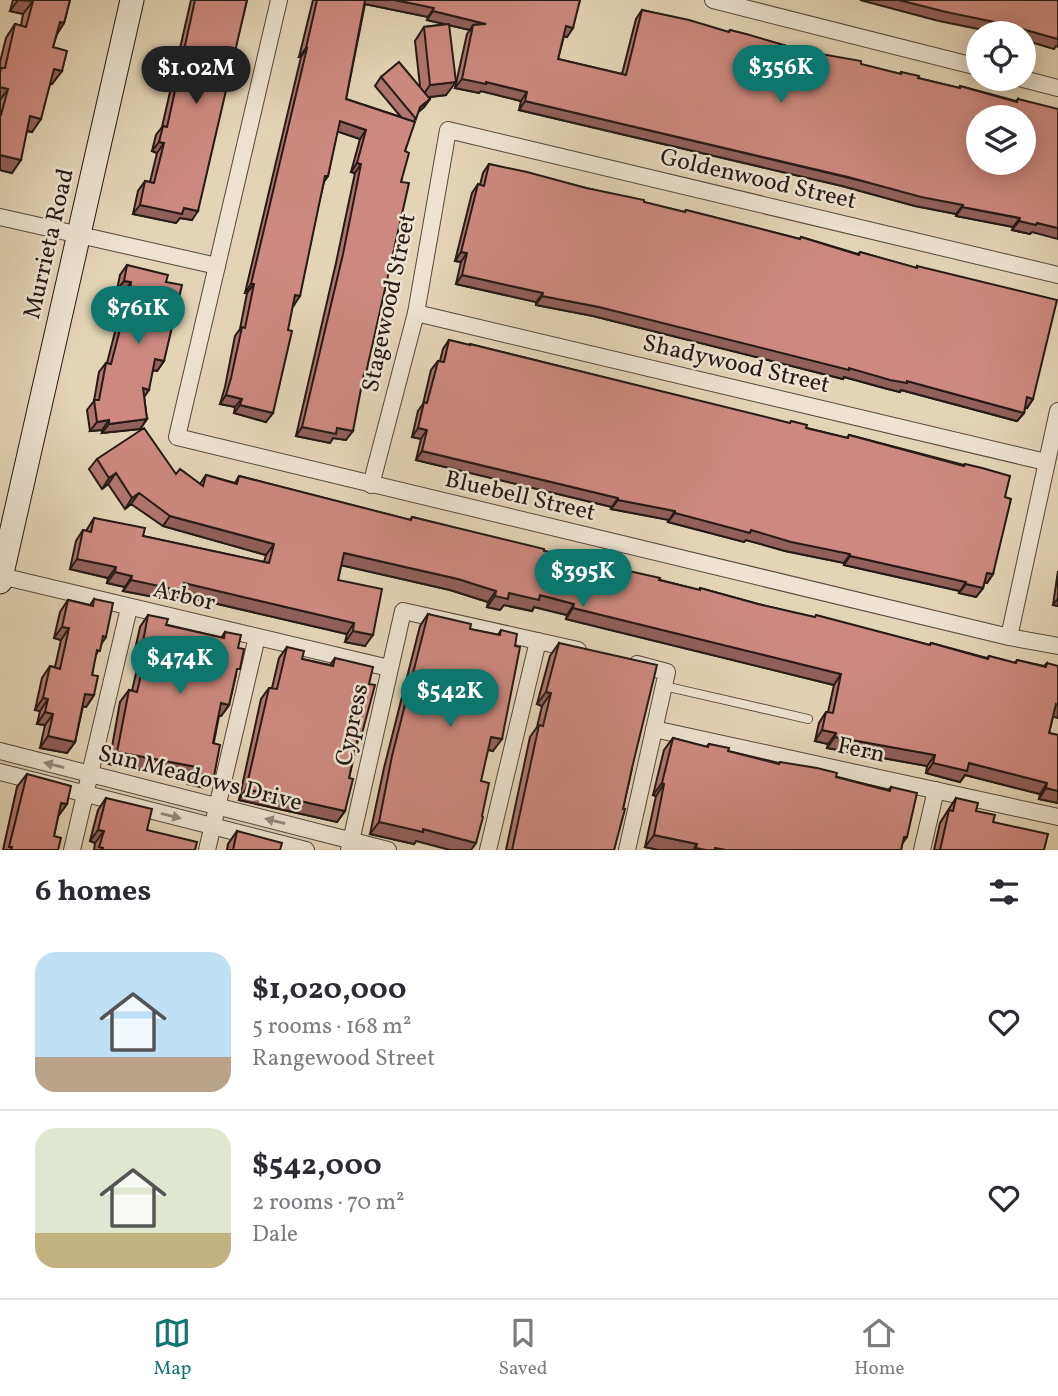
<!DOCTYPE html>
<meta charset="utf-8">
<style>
body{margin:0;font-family:Vollkorn,serif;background:#f7f7f7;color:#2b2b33;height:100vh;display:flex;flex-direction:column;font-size:26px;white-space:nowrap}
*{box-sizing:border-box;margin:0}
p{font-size:23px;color:#7c7c81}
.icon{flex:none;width:38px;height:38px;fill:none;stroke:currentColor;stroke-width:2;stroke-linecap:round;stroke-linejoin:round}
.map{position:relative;height:850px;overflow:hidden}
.sheet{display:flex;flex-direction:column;background:#fff;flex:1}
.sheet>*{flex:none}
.buttons{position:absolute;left:966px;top:21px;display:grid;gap:14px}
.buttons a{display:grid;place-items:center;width:70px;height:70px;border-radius:50%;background:#fff;box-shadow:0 4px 18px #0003;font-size:35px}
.price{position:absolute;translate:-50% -60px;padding:0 16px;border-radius:24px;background:#0f766e;color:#fff;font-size:23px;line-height:46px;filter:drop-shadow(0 2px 4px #0008)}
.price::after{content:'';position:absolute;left:50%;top:42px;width:21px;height:16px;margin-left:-10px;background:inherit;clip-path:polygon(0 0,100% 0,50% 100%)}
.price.on{background:#222;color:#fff}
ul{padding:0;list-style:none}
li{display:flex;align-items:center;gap:21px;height:175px;padding:0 35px}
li+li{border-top:2px solid #e1e1e2}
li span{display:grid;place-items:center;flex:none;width:196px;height:140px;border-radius:21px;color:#555}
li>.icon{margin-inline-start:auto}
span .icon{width:84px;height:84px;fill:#fffc;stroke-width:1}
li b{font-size:30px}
h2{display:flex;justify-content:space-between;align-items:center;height:84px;padding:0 35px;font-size:30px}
.tab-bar{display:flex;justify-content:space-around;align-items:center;height:98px;border-top:2px solid #e1e1e2;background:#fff;font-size:19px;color:#7c7c81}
.tab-bar a{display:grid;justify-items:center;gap:4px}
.tab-bar .on{color:#0f766e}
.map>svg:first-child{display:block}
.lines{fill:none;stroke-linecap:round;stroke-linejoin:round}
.service-casing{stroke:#55483d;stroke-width:10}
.minor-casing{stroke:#55483d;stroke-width:18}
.secondary-casing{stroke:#251a15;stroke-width:25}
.service{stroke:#ede3d0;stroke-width:8}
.minor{stroke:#ede3d0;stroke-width:16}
.secondary{stroke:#ede3d0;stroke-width:23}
.wall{fill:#b0766d;stroke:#251a15;stroke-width:2;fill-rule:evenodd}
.shaded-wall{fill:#906059;stroke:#251a15;stroke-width:2}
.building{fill:#cd897f;stroke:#251a15;stroke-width:2;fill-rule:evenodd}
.oneway{fill:#93897c}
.labels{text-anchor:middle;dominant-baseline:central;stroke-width:5;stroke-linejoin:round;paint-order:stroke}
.street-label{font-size:24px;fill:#251a15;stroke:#ede3d0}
</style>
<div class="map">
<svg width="1058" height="850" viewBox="0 0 1058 850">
<rect width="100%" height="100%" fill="#e4d4b6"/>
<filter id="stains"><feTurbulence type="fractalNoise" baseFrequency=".00286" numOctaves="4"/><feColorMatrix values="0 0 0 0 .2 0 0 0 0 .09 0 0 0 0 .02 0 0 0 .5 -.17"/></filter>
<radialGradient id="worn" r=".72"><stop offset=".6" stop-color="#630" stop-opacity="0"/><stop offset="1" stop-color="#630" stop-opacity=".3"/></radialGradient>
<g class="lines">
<defs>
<polyline id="service" points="664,686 808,719"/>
<g id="minor">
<polyline points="279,0 177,437 1009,637 1058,646"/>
<polyline points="713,0 978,67"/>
<polyline points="1023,79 1058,88"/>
<polyline points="0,217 217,266"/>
<polyline points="416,313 1046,462"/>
<polyline points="371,485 416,313 448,130 1058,275"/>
<polyline points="1,576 389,668"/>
<polyline points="1009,637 1058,411"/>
<polyline points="654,729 1058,817"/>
<polyline points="0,751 388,850"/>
<polyline points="0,772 306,850"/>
<polyline points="72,850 129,608"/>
<polyline points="207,850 257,637"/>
<polyline points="349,850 403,611 578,650"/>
<polyline points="488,850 538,641"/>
<polyline points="627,850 667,672 637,664"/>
<polyline points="922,850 936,790"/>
</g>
<polyline id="secondary" points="0,582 132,0"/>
</defs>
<use href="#service" class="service-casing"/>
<use href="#minor" class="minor-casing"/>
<use href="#secondary" class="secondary-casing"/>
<use href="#service" class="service"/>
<use href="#minor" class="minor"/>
<use href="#secondary" class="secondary"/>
</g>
<g class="wall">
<polygon points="13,0 70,0 64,23 57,34 53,47 52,84 50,84 32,132 27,131 12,173 0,170 0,62 6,38 15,24 21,26 23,14 10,11"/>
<polygon points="191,0 247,0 192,220 180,218 176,223 133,214 138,191 145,181 150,182 157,153 152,151 156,135 162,127"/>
<path d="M313 0H580L567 37 564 36 558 59 622 74 636 19 642 10 728 32 730 30 804 51 900 74 901 72 918 78 959 88 960 86 1016 101 1018 99 1032 232 1030 234 1012 230 1013 227 956 216V214L915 206 842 186 519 110 521 101 481 91 479 93 455 88 467 34 470 30 449 25 446 95 430 97V99L424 107 418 112 414 122 405 151 401 182 363 377 346 440 333 438 330 443 296 436 336 263 355 173 351 172 360 139 337 131 328 176 324 182 294 305 293 304 266 422 234 413 235 407 220 404 225 387 235 336 240 329 247 293H245L301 57H299ZM365 4 428 17 427 20 447 24 424 27 415 41 420 86 381 77 375 86 401 117 346 99Z"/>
<polygon points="489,164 684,212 686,210 800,239 801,237 858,254 860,252 916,268 917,266 1033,399 1027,408 1025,407 1024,413 1017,421 901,390 900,392 884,388 844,377 843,379 593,316 536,305 536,302 456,284 461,262 455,261 472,193 478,184 480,185 483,173"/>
<polygon points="127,265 166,282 164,361 157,371 153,370 144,397 147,419 140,429 102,433 102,430 90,431 87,410 94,401 99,372 106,363 107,363 123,301 124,292 117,290 120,275"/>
<polygon points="449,340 469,345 470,344 847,438 849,435 964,465 965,464 1005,497 993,574 987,583 984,582 983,588 976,597 959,593 960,591 844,565 844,563 785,551 746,540 744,542 668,522 669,520 611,509 612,507 416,460 421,439 412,437 418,411 423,404 431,370 438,361 440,361 443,349"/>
<polygon points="97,459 176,474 200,484 206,475 235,483 239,476 410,520 412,517 584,561 585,559 602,565 699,590 700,588 758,604 930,645 931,643 987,658 989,656 1015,663 1017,660 1044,666 1047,663 1058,718 1053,716 1049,733 1058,735 1058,803 1039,799 1040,794 965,775 960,782 926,773 927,766 827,748 828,744 815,741 819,723 826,712 828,712 834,685 566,619 567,615 534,607 532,611 504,605 500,610 487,607 488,602 450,590 341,565 338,580 365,646 345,642 347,634 179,595 175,601 123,591 125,587 107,583 108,578 70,569 76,541 83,530 86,531 94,518 143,536 264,562 266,555 163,526 131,504 125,509 108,484 102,489 89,469"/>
<polygon points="1058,571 1058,606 1053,605"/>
<polygon points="94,599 106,637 102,643 95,657 92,675 94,695 86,707 83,706 75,742 67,753 40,748 45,725 37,724 40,711 35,710 42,678 50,666 55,667 61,640 54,638 60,612 68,600 90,605"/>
<polygon points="428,614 470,629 498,635 501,630 493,751 488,750 414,844 370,834 384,768 420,626"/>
<polygon points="148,615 166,625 221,638 225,632 238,648 236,675 229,705 221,716 219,716 205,788 188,784 189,779 109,764 120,702 129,690 132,691 139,660 133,659 140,627"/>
<polygon points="559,643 632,768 614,850 506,850 530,737 537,727 542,706 537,704 550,656"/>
<polygon points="287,647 302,659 330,665 335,658 369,684 361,737 357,743 349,778 345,811 337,822 239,800 261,699 269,688 272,688 279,658"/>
<polygon points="673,738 706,747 709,744 728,751 779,763 780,762 888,790 891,787 907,837 902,844 901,850 658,850 645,847 656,796 653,795 664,750"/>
<polygon points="27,774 67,804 58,816 54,836 58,850 3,850 17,787"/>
<polygon points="106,798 147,830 195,850 94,850 95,843 90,841 98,810"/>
<polygon points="956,798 993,822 1044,850 934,850 940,823"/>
<polygon points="237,831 280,850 227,850 228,844"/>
</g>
<g class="shaded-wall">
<polygon points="18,0 33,1 23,14 10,11"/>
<polygon points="362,0 395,0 434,8 428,17 360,3"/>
<polygon points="860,0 899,0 1004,24 1058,39 1058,47 1056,46 1054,49 1024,40 1024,33 998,33 939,21"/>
<polygon points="433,11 486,24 473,25 470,30 427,20"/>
<polygon points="60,22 64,23 55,37"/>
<polygon points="566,26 573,28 567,37 560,35"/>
<polygon points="306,48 307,48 301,57 299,57"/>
<polygon points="54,69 62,71 52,84 45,82"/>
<polygon points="462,79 486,82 527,92 521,101 481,91 479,93 455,88"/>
<polygon points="456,82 446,95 421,98 430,85"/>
<polygon points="0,87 8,89 0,100"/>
<polygon points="430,99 424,107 414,116 420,107"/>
<polygon points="525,101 963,205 956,214 915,206 842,186 519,110"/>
<polygon points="30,116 41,119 32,132 21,129"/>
<polygon points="340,121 366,130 360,139 333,130"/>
<polygon points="159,142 164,143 157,153 152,151"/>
<polygon points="0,155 21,160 12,173 0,170"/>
<polygon points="357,163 361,164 355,173 351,172"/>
<polygon points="140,205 184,208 198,211 192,220 180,218 176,223 133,214"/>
<polygon points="962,207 1020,218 1013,227 956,216"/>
<polygon points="1019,221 1037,223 1058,228 1058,239 1032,232 1030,234 1012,230"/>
<polygon points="461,252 467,253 461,262 455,261"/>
<polygon points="462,275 543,293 536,302 456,284"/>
<polygon points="124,281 131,282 124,292 117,290"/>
<polygon points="251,284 254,284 247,293 245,293"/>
<polygon points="295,295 300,296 294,305 288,303"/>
<polygon points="542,296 599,307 907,381 1024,413 1017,421 901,390 900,392 884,388 844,377 843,379 593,316 536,305"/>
<polygon points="155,359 164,361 157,371 148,369"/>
<polygon points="143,388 149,390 142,400"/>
<polygon points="226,395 242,399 235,407 220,404"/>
<polygon points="1027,397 1033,399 1027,408 1021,406"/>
<polygon points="240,405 273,413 266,422 234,413"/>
<polygon points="147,419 140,429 102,433 109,424"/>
<polygon points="109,420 102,430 90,431 97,422"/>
<polygon points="302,427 337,428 353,431 346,440 333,438 330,443 296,436"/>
<polygon points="418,428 427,430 421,439 412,437"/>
<polygon points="422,451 618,498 612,507 416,460"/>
<polygon points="116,473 108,484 102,489 109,478"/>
<polygon points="139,493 131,504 125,509 132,498"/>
<polygon points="618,500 675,511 669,520 611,509"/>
<polygon points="675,513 751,530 850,554 844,563 785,551 746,540 744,542 668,522"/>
<polygon points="170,516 274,544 266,555 163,526"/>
<polygon points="344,553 458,579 496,591 488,602 450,590 336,564"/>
<polygon points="850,556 966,582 960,591 844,565"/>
<polygon points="77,559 116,567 108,578 70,569"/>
<polygon points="115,572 132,576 125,587 107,583"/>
<polygon points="987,573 993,574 987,583 980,582"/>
<polygon points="131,580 184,583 354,623 347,634 179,595 175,601 123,591"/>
<polygon points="966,584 983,588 976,597 959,593"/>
<polygon points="509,593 540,595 574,604 567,615 534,607 532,611 504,605 500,610 487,607 495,596"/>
<polygon points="1058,598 1058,606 1053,605"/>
<polygon points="573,608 841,674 834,685 566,619"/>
<polygon points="62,627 69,628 61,640 54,638"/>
<polygon points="353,631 373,635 365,646 345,642"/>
<polygon points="142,647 147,649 139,660 133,659"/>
<polygon points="546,692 551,693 542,706 537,704"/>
<polygon points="85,694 94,695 86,707 77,705"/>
<polygon points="43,698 48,699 40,711 35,710"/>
<polygon points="221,703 229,705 221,716 213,715"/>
<polygon points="1056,704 1058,705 1058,718 1048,715"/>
<polygon points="45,712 53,714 45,725 37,724"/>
<polygon points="822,730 836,733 828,744 815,741"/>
<polygon points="48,736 75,742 67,753 40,748"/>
<polygon points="491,737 502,739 493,751 483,749"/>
<polygon points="835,737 935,755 927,766 827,748"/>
<polygon points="117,752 197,767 189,779 109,764"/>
<polygon points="933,763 969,763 1047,783 1040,794 965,775 960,782 926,773"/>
<polygon points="196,773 214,776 205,788 188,784"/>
<polygon points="662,783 664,784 656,796 653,795"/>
<polygon points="1046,788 1058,791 1058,803 1039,799"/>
<polygon points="246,789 345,811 337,822 239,800"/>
<polygon points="61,803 67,804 57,818"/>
<polygon points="379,822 423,829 476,843 471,850 450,850 416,841 414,844 370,834"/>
<polygon points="98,830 104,831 95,843 90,841"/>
<polygon points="654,835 697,844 693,850 658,850 645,847"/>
</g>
<g class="building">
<polygon points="27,0 70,0 64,23 60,22 53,47 67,51 62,71 54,69 41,119 30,116 21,160 0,155 0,115 1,115 8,89 0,87 0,73 1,68 5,68 15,24 26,27 33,1"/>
<polygon points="195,0 247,0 198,211 184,208 182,214 140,205 145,181 154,183 164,143 159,142 163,126 167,127"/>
<polygon points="317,0 365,0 346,99 415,122 405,151 409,153 401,182 409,183 366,373 364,373 353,431 337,428 336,434 302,427 343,254 361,164 357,163 366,130 340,121 328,176 325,176 300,296 295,295 288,330 292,331 273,413 240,405 242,399 226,395 231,378 242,327 245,328 254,284 251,284 307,48 306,48"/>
<path d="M395 0H580L573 28 566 26 558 59 626 75 642 10 689 20 729 32 730 30 746 34 804 51 861 61V64L901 74V72L919 76 918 78 960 88V86L1017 102 1018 99 1058 109V228L1037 223 1036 225 1019 221 1020 218 962 207 963 205 921 197 848 177 525 101 527 92 486 82V84L462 79 473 25 486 24 433 11 434 8ZM978 117H1024V163H978Z"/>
<polygon points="899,0 1058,0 1058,39 1004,24 946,12"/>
<polygon points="449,24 456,82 430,85 424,27"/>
<polygon points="399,62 430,99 420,107 416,119 381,77"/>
<polygon points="489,164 527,172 586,188 644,200 644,202 685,212 686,210 800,239 801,237 859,255 860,252 917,268 917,266 1057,300 1033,399 1027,397 1024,413 907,381 907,383 890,380 849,368 849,370 599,307 542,296 543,293 462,275 467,253 461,252 478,184 484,186"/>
<polygon points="127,265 168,275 166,282 182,285 164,361 155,359 149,390 143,388 147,419 109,424 109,420 97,422 94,400 99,400 106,363 111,364 130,291 131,282 124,281"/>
<polygon points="449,340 470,345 470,344 790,423 791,421 807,425 806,428 848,438 849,435 964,466 965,464 982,468 1010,476 1005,497 1011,499 993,574 987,573 983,588 966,584 966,582 850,556 850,554 791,542 751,530 750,533 675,513 675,511 618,500 618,498 422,451 427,430 418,428 424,402 427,403 438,361 444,362"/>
<polygon points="144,428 176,474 180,469 203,486 206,475 237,484 239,476 411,520 412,517 544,549 544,551 585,561 585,559 602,563 602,565 660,578 659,580 700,590 700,588 758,604 815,617 816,615 930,645 931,643 988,659 989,656 1016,663 1017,660 1046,667 1047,663 1058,666 1058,705 1056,704 1049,733 1058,735 1058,791 1046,788 1047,783 969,763 967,771 933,763 935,755 835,737 836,733 822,730 826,712 833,713 841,674 573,608 574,604 540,595 539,600 509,593 508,599 495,596 496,591 458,579 344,553 338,580 382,589 373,635 353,631 354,623 184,583 182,591 131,580 132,576 115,572 116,567 77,559 83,530 91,532 94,518 145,528 143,536 269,563 274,544 170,516 139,493 132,498 116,473 109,478 97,459"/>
<polygon points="94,599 113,603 106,637 103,636 100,651 97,650 92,675 98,676 94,695 85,694 75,742 48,736 53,714 45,712 48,699 43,698 50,666 60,669 69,628 62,627 68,600 93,606"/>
<polygon points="428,614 471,624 470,629 500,635 501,630 517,634 515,646 520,647 502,739 491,737 481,781 489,783 482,816 483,817 476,843 423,829 423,832 379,822 392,756"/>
<polygon points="148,615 168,619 166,625 224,638 225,632 241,635 238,648 244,649 240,669 237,669 229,705 221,703 213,743 220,745 214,776 196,773 197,767 117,752 129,690 137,692 147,649 142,647"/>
<polygon points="559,643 657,665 632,768 623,809 625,809 614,850 512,850 539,725 543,726 551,693 546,692"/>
<polygon points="287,647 304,651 302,659 333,666 335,658 373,667 369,684 375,685 361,737 358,736 349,778 353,779 345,811 246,789 269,688 277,689"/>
<polygon points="673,738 708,747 709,744 729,748 728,751 779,764 780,762 817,768 837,773 836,777 890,791 891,787 917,793 907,837 904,837 901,850 726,850 715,848 715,850 706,850 696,848 697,844 654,835 664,784 662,783"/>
<polygon points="27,774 71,786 67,804 61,803 54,836 61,838 58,850 11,850 12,847 9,847"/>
<polygon points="106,798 152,809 147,830 197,842 195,850 102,850 103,848 99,847 104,831 98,830"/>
<polygon points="956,798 978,803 976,811 995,815 993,822 1048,834 1044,850 940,850 949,810 953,811"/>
<polygon points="237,831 282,843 280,850 233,850"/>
</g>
<defs><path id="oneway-solid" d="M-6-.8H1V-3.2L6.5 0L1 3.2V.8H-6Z" transform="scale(1.75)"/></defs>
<g class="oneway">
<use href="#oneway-solid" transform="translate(54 765) rotate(-166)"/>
<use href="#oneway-solid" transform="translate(171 816) rotate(14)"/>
<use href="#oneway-solid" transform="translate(275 821) rotate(-166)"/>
</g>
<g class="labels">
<g class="street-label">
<text transform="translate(758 180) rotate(13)">Goldenwood Street</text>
<text transform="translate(50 244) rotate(-77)">Murrieta Road</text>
<text transform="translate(390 303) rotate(-78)">Stagewood Street</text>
<text transform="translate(736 365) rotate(13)">Shadywood Street</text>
<text transform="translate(520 497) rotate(13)">Bluebell Street</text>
<text transform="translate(184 597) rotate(13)">Arbor</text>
<text transform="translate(353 725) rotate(-78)">Cypress</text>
<text transform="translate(861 751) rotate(12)">Fern</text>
<text transform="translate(200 779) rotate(14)">Sun Meadows Drive</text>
</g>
</g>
<rect width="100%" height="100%" filter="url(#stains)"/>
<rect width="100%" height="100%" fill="url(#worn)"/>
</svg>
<div class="buttons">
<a><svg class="icon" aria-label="locate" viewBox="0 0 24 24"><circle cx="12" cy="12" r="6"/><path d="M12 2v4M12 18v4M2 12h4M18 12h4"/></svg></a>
<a><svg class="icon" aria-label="layers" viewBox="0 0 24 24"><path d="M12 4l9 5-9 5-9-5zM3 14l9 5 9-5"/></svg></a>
</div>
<b class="price" style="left:781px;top:105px">$356K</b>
<b class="price on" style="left:196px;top:106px">$1.02M</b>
<b class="price" style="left:138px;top:346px">$761K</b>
<b class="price" style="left:583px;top:609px">$395K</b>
<b class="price" style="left:180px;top:696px">$474K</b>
<b class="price" style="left:450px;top:729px">$542K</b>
</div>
<section class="sheet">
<h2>6 homes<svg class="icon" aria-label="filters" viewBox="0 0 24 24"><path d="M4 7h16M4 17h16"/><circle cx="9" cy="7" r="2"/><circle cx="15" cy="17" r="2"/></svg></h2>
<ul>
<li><span style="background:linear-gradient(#bfe0f5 75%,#b9a48a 0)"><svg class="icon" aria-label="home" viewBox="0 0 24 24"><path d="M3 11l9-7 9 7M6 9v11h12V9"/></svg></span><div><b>$1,020,000</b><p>5 rooms · 168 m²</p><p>Rangewood Street</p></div><svg class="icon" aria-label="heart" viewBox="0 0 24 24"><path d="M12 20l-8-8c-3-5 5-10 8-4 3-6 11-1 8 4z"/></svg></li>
<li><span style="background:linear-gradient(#dfe7d0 75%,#c2b280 0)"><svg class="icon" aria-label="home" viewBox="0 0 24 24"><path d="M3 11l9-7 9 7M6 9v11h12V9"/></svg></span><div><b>$542,000</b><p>2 rooms · 70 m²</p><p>Dale</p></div><svg class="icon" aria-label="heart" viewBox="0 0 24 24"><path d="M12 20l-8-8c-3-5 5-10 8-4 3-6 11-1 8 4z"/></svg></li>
</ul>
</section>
<nav class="tab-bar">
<a class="on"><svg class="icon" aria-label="map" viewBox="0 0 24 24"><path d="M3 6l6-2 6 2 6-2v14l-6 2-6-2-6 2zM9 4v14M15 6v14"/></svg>Map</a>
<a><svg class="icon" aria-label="saved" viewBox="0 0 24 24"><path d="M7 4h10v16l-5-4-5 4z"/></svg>Saved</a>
<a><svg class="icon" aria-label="home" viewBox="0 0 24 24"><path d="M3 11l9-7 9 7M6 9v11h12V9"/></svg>Home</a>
</nav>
